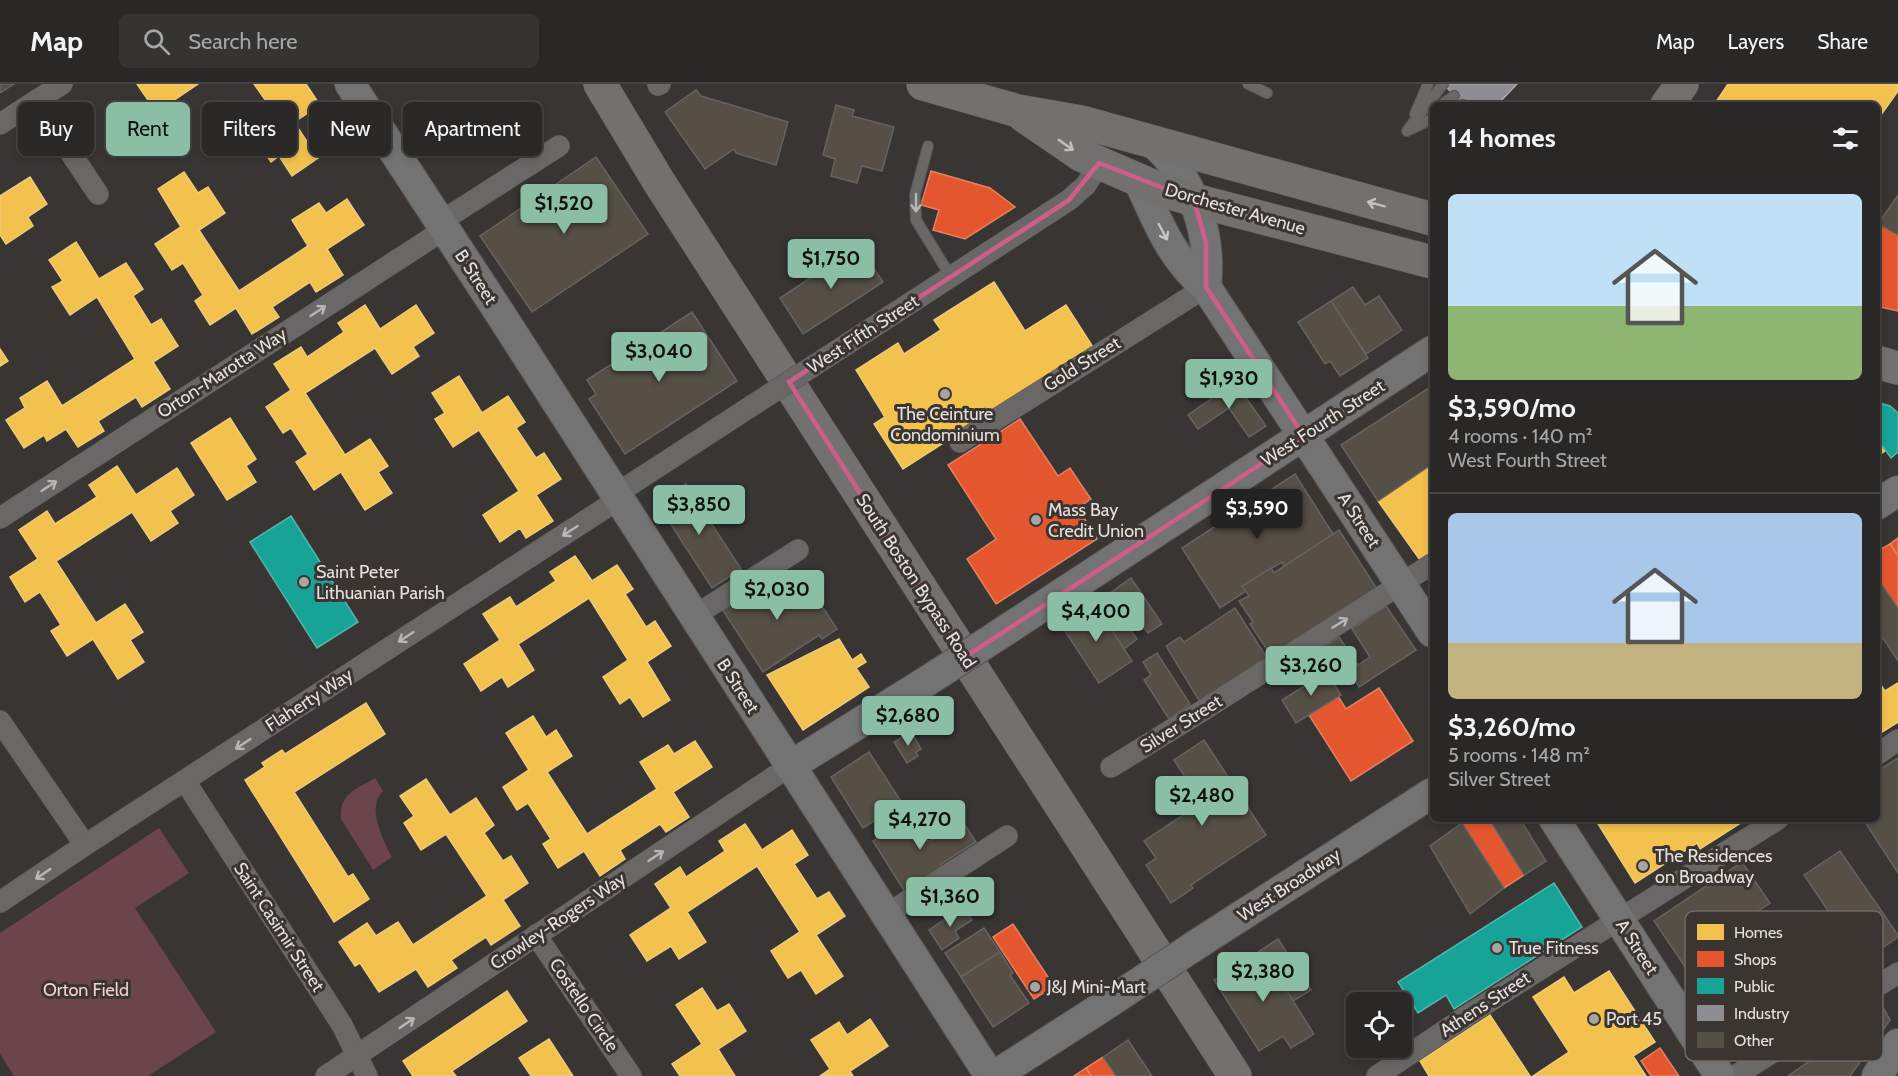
<!DOCTYPE html>
<meta charset="utf-8">
<style>
body{margin:0;font-family:Cabin,sans-serif;background:#363432;color:#f1f3f6;height:100vh;display:flex;flex-direction:column;font-size:22px;white-space:nowrap}
*{box-sizing:border-box;margin:0}
p{font-size:20px;color:#a5a6a7}
.icon{flex:none;width:33px;height:33px;fill:none;stroke:currentColor;stroke-width:2;stroke-linecap:round;stroke-linejoin:round}
.map{position:relative;flex:1;overflow:hidden}
.side{position:absolute;left:1430px;top:18px;width:450px;height:720px;display:flex;flex-direction:column;background:#2a2826;border-radius:9px;box-shadow:0 3px 9px #0003,0 0 0 2px #464443}
.side>*{flex:none}
.top-card{position:absolute;left:18px;top:18px;width:570px;height:54px;display:flex;gap:12px}
.tools{position:absolute;left:1346px;top:908px;display:grid;gap:12px}
.tools a{display:grid;place-items:center;width:66px;height:66px;border-radius:9px;background:#2a2826;box-shadow:0 3px 9px #0003,0 0 0 2px #464443;font-size:30px}
.price{position:absolute;translate:-50% -51px;padding:0 14px;border-radius:6px;background:#8abfa5;color:#111;font-size:20px;line-height:39px;filter:drop-shadow(0 2px 3px #0008)}
.price::after{content:'';position:absolute;left:50%;top:36px;width:18px;height:14px;margin-left:-9px;background:inherit;clip-path:polygon(0 0,100% 0,50% 100%)}
.price.selected{background:#222;color:#fff}
ul{padding:0;list-style:none}
li{display:grid;align-content:center;gap:12px;height:318px;padding:0 18px}
li+li{border-top:2px solid #464443}
li span{display:grid;place-items:center;height:186px;border-radius:9px;color:#555}
li>.icon{margin-inline-start:auto}
span .icon{width:108px;height:108px;fill:#fffc;stroke-width:1}
li b{font-size:26px}
h2{display:flex;justify-content:space-between;align-items:center;height:72px;padding:0 18px;font-size:26px}
.chip{padding:0 21px;border-radius:9px;background:#2a2826;box-shadow:0 3px 9px #0003,0 0 0 2px #464443;font-size:21px;line-height:54px}
.chip.selected{background:#8abfa5;color:#111}
header{display:flex;align-items:center;gap:36px;box-sizing:border-box;height:84px;padding:0 30px;background:#2a2826;border-bottom:2px solid #464443}
header strong{font-size:28px}
nav{display:flex;gap:33px;margin-inline-start:auto;font-size:21px}
.search{width:420px;height:54px;background:#363432;display:flex;align-items:center;gap:15px;box-sizing:border-box;padding:0 21px;border-radius:9px;color:#a5a6a7;font-size:22px}
.map>svg:first-child{display:block}
.green{fill:#6c444c}
.homes{fill:#f2c14e;stroke:#eeca79;stroke-width:1.5}
.shops{fill:#e4572e;stroke:#e48063;stroke-width:1.5}
.public{fill:#17a398;stroke:#54b5ad;stroke-width:1.5}
.industry{fill:#8d8d92;stroke:#a7a6a9;stroke-width:1.5}
.building{fill:#554f45;stroke:#656361;stroke-width:1.5}
.lines{fill:none;stroke-linecap:round;stroke-linejoin:round}
.lane-casing{stroke:#565453;stroke-width:12}
.street-casing{stroke:#565453;stroke-width:22}
.secondary-casing{stroke:#565453;stroke-width:32}
.primary-casing{stroke:#565453;stroke-width:34}
.lane{stroke:#696867;stroke-width:10}
.street{stroke:#696867;stroke-width:21}
.secondary{stroke:#747373;stroke-width:30}
.primary{stroke:#73716f;stroke-width:33}
.street-bridge-casing{stroke:#565453;stroke-width:22;stroke-linecap:butt}
.secondary-bridge-casing{stroke:#565453;stroke-width:32;stroke-linecap:butt}
.street-bridge{stroke:#696867;stroke-width:21}
.secondary-bridge{stroke:#747373;stroke-width:30}
.oneway{stroke:#c2bfbd}
.oneway2{stroke:#b9b6b4}
.oneway3{stroke:#c8c5c3}
.marked{fill:none;stroke:#ce5e89;stroke-width:4.5;stroke-linejoin:round}
.poi-dot{fill:#a8a4a2;stroke:#3a3531;stroke-width:2}
.labels{text-anchor:middle;dominant-baseline:central;stroke-width:6;stroke-linejoin:round;paint-order:stroke}
.street-label{font-size:18px;fill:#e4e0de;stroke:#3a3531}
.poi-label{font-size:18px;fill:#e4e0de;stroke:#3a3531;text-anchor:start}
.park-label{font-size:18px;fill:#f5cfd6;stroke:#3a3531}
.key{fill:#3a3531;stroke:#6d6865;stroke-width:1.5}
.key-label{font-size:16px;fill:#e4e0de}
</style>
<header>
<strong>Map</strong>
<div class="search"><svg class="icon" aria-label="search" viewBox="0 0 24 24"><circle cx="10" cy="10" r="6"/><path d="M15 15l6 6"/></svg>Search here</div>
<nav><a>Map</a><a>Layers</a><a>Share</a></nav>
</header>
<div class="map">
<svg width="1898" height="992" viewBox="0 0 1898 992">
<rect width="100%" height="100%" fill="#383533"/>
<g class="green">
<path d="M375 694 383 707C366 723 383 756 392 773L373 786 341 735C339 710 356 705 375 694Z"/>
<polygon points="159,744 189,789 135,824 216,948 148,992 14,992 0,970 0,849"/>
</g>
<g class="homes">
<polygon points="137,0 198,0 170,19 186,42 158,61 152,52 132,66 114,39 148,16"/>
<polygon points="254,0 306,0 320,21 294,38 318,74 292,92 279,72 271,78 253,51 278,34"/>
<polygon points="1728,0 1898,0 1898,7 1876,38 1876,21 1714,21"/>
<polygon points="184,88 198,109 208,103 225,129 199,146 239,207 308,162 292,136 319,119 326,129 347,115 364,141 327,165 343,191 316,208 310,198 272,223 279,233 252,250 236,224 210,241 195,217 203,211 183,179 172,186 155,160 181,143 158,105"/>
<polygon points="30,93 47,120 28,133 33,142 6,160 0,151 0,112"/>
<polygon points="76,158 99,195 126,179 143,205 133,212 151,241 161,235 178,262 153,278 170,305 142,323 136,313 98,337 104,347 78,363 66,345 47,357 44,351 24,364 6,336 25,324 20,314 47,297 62,322 135,275 97,213 70,231 52,203 63,197 49,176"/>
<polygon points="994,198 1025,247 1066,221 1093,263 903,385 874,340 885,333 856,286 898,259 904,270 941,246 934,236"/>
<polygon points="365,221 380,245 416,221 434,249 413,263 419,272 392,290 375,264 305,309 345,371 370,355 388,382 378,388 392,409 365,426 341,388 314,406 296,378 308,370 291,344 283,349 266,323 291,306 274,280 301,263 307,273 344,248 338,239"/>
<polygon points="0,265 8,277 0,282"/>
<polygon points="459,292 482,329 508,312 525,338 516,344 536,374 544,369 561,395 536,411 553,437 526,454 520,444 500,458 483,431 519,407 479,346 453,363 435,335 445,329 432,309"/>
<polygon points="230,334 256,375 246,382 256,398 227,416 191,359"/>
<polygon points="1876,353 1885,367 1876,373"/>
<polygon points="1432,380 1432,468 1420,476 1378,417"/>
<polygon points="117,382 136,411 177,384 194,411 170,427 178,439 151,457 132,428 56,477 96,539 125,520 143,548 130,556 144,578 118,595 93,555 67,572 51,547 61,541 40,508 25,518 10,493 38,475 19,446 47,427 55,440 97,413 89,401"/>
<polygon points="575,472 592,497 617,481 633,505 625,510 646,543 655,537 671,562 647,578 670,616 643,633 630,613 620,620 603,593 628,576 589,514 518,560 534,586 508,603 502,593 481,607 464,580 500,556 483,530 510,513 516,523 556,497 550,488"/>
<polygon points="839,555 852,576 861,570 866,578 856,584 869,603 803,646 767,591"/>
<polygon points="1876,594 1885,607 1898,599 1898,638 1876,652"/>
<polygon points="366,619 385,650 294,708 348,793 353,790 369,815 334,838 245,696 265,683 262,679 282,666 285,670"/>
<polygon points="533,632 546,653 556,646 572,672 547,688 587,750 657,705 640,678 668,661 674,670 695,657 712,683 673,708 689,733 666,748 660,740 620,766 625,775 600,792 584,767 558,784 543,760 551,755 528,719 517,726 503,703 529,686 506,649"/>
<polygon points="426,695 450,731 476,714 494,741 484,749 503,777 511,772 528,799 503,816 520,842 491,861 486,853 451,876 457,884 428,903 416,885 379,908 360,879 355,882 339,858 367,839 376,852 398,838 413,861 487,812 446,750 421,766 404,739 414,732 400,712"/>
<polygon points="1595,735 1747,735 1700,765 1697,759 1635,799"/>
<polygon points="745,740 762,766 792,746 808,771 794,780 817,815 829,808 845,832 816,851 843,892 816,910 801,886 788,894 771,867 800,848 757,782 687,828 706,858 679,875 671,862 647,877 630,851 671,824 655,800 680,783 686,793 725,767 719,757"/>
<polygon points="1609,887 1655,958 1633,972 1646,992 1533,992 1569,968 1533,913 1564,893 1574,909"/>
<polygon points="702,904 717,927 729,920 746,947 718,965 735,992 680,992 672,980 702,960 676,921"/>
<polygon points="507,907 527,937 452,987 456,992 413,992 403,977"/>
<polygon points="1490,931 1530,992 1429,992 1420,977"/>
<polygon points="870,935 888,962 850,987 853,992 820,992 830,985 811,956 839,938 847,951"/>
<polygon points="549,955 573,992 531,992 519,974"/>
</g>
<g class="shops">
<polygon points="931,87 990,104 1015,123 965,155 933,146 939,126 921,121"/>
<polygon points="1878,140 1898,151 1898,227 1876,222 1876,142"/>
<polygon points="1020,335 1058,392 1070,384 1080,399 1091,415 1078,424 1097,455 996,520 967,475 996,455 948,381"/>
<polygon points="1898,454 1898,472 1890,460"/>
<polygon points="1890,460 1898,472 1898,524 1876,492 1876,468"/>
<polygon points="1379,604 1413,657 1351,697 1309,631 1338,612 1346,625"/>
<polygon points="1467,735 1489,735 1524,791 1504,804 1462,739"/>
<polygon points="1013,840 1054,902 1034,915 993,853"/>
<polygon points="1660,964 1679,992 1651,992 1641,977"/>
<polygon points="1103,973 1116,992 1091,992 1086,984"/>
<polygon points="1086,984 1091,992 1074,992"/>
</g>
<g class="public">
<polygon points="1876,318 1890,322 1898,329 1898,368 1891,374 1876,353"/>
<polygon points="291,432 358,538 317,564 250,458"/>
<polygon points="1554,799 1582,843 1454,925 1446,911 1418,929 1398,898"/>
</g>
<polygon class="industry" points="1443,0 1517,0 1497,21 1464,21"/>
<g class="building">
<polygon points="0,0 14,0 0,9"/>
<polygon points="696,6 701,12 788,38 776,81 736,69 734,65 705,85 665,28"/>
<polygon points="836,21 854,26 852,32 894,43 882,87 862,82 857,99 831,92 835,75 823,71"/>
<polygon points="596,73 648,150 532,228 480,152"/>
<polygon points="1898,111 1898,151 1878,140"/>
<polygon points="859,162 883,198 803,250 780,214"/>
<polygon points="1353,203 1365,221 1379,212 1402,246 1366,270 1331,217"/>
<polygon points="1331,217 1368,274 1340,292 1330,277 1325,280 1298,238"/>
<polygon points="692,228 737,297 625,370 589,315 596,310 587,296"/>
<polygon points="1235,298 1266,342 1249,353 1229,324 1198,345 1188,331"/>
<polygon points="1432,302 1432,380 1378,417 1341,361"/>
<polygon points="1295,390 1333,450 1284,483 1282,478 1242,502 1246,507 1220,524 1182,464"/>
<polygon points="686,400 741,485 712,504 657,419"/>
<polygon points="1339,446 1377,505 1272,573 1250,540 1253,538 1239,517 1249,512 1242,502 1271,484 1274,489"/>
<polygon points="782,485 797,507 792,510 800,523 816,513 837,545 822,555 819,551 763,588 722,525"/>
<polygon points="1876,492 1898,524 1898,577 1883,554 1876,559"/>
<polygon points="1131,494 1162,540 1148,549 1136,532 1131,535 1113,507"/>
<polygon points="1113,507 1131,535 1126,539 1137,555 1124,565 1094,519"/>
<polygon points="1094,519 1132,577 1099,599 1061,541"/>
<polygon points="1386,522 1416,566 1359,603 1349,587 1370,573 1352,545"/>
<polygon points="1235,524 1267,574 1200,618 1166,562 1180,553 1184,558"/>
<polygon points="1339,553 1358,581 1340,592 1322,564"/>
<polygon points="1157,569 1190,620 1169,635 1144,596 1151,591 1143,578"/>
<polygon points="1326,588 1341,611 1296,639 1282,616"/>
<polygon points="911,648 921,665 916,668 918,672 907,679 894,658"/>
<polygon points="1204,656 1266,751 1191,801 1193,804 1171,819 1146,781 1156,774 1144,757 1192,725 1186,717 1196,710 1174,676"/>
<polygon points="869,668 902,719 863,744 831,693"/>
<polygon points="1898,674 1898,789 1863,735 1876,735 1876,688"/>
<polygon points="912,732 928,758 960,738 960,740 963,738 976,758 941,780 944,784 905,808 873,757"/>
<polygon points="1489,735 1520,735 1546,777 1524,791"/>
<polygon points="1462,739 1504,804 1470,830 1430,762"/>
<polygon points="1840,767 1898,851 1898,853 1869,873 1841,833 1835,837 1804,791"/>
<polygon points="1742,778 1770,819 1727,848 1735,861 1725,868 1728,873 1694,896 1654,837"/>
<polygon points="963,823 972,836 955,847 959,854 942,866 929,846"/>
<polygon points="984,844 1000,868 961,893 945,869"/>
<polygon points="1278,855 1311,906 1293,917 1261,866"/>
<polygon points="1261,866 1314,950 1291,964 1283,952 1259,967 1214,896"/>
<polygon points="1000,868 1013,889 1010,891 1029,919 993,943 961,893"/>
<polygon points="1884,925 1890,936 1850,992 1788,992"/>
<polygon points="1128,956 1152,992 1116,992 1103,973"/>
</g>
<g class="lines">
<defs>
<g id="lane">
<polyline points="1248,0 1267,9"/>
<polyline points="1441,21 1454,12"/>
<polyline points="1462,21 1463,21"/>
<polyline points="1415,30 1428,0"/>
<polyline points="1411,45 1432,35"/>
<polyline points="1407,47 1443,0"/>
<polyline points="928,62 915,111 916,136 951,193"/>
</g>
<g id="street">
<polyline points="658,1 660,0"/>
<polyline points="36,17 98,110"/>
<polyline points="0,40 62,0"/>
<polyline points="440,138 559,62"/>
<polyline points="804,288 1069,116 1086,101 1099,79"/>
<polyline points="960,358 1206,203"/>
<polyline points="616,410 753,321"/>
<polyline points="0,434 445,145"/>
<polyline points="694,532 798,466"/>
<polyline points="0,637 85,761"/>
<polyline points="1876,671 1898,656"/>
<polyline points="1111,683 1202,627 1432,480"/>
<polyline points="185,697 342,941 367,992"/>
<polyline points="0,818 85,761 619,415"/>
<polyline points="886,831 1007,752"/>
<polyline points="536,851 631,992"/>
<polyline points="326,992 790,682"/>
<polyline points="1377,992 1468,931 1778,735"/>
<polyline points="1735,992 1898,889"/>
</g>
<g id="secondary">
<polyline points="350,0 499,228 990,992"/>
<path d="M1151 57C1193 92 1212 150 1206 203"/>
<path d="M1138 95C1156 134 1171 175 1206 203L1432 548"/>
<polyline points="1876,421 1898,407"/>
<polyline points="1000,550 1432,267"/>
<polyline points="790,682 924,599"/>
<polyline points="1554,735 1720,992"/>
<polyline points="1199,859 1432,709"/>
<polyline points="994,992 1099,925"/>
<polyline points="1877,992 1898,960"/>
</g>
<g id="primary">
<polyline points="600,0 659,98 1235,992"/>
<polyline points="923,0 1018,27 1081,38 1432,135"/>
<polyline points="1667,21 1682,0"/>
<polyline points="1024,32 1081,71 1164,107 1194,116 1432,178"/>
<polyline points="1876,278 1898,284"/>
</g>
</defs>
<use href="#lane" class="lane-casing"/>
<use href="#street" class="street-casing"/>
<use href="#secondary" class="secondary-casing"/>
<use href="#primary" class="primary-casing"/>
<use href="#lane" class="lane"/>
<use href="#street" class="street"/>
<use href="#secondary" class="secondary"/>
<use href="#primary" class="primary"/>
<defs>
<polyline id="street-bridge" points="753,321 804,288"/>
<g id="secondary-bridge">
<polyline points="924,599 1000,550"/>
<polyline points="1099,925 1199,859"/>
</g>
</defs>
<use href="#street-bridge" class="street-bridge-casing"/>
<use href="#secondary-bridge" class="secondary-bridge-casing"/>
<use href="#street-bridge" class="street-bridge"/>
<use href="#secondary-bridge" class="secondary-bridge"/>
</g>
<defs><path id="oneway-shaft" d="M-6 0H5M1.5-3L5.5 0L1.5 3" fill="none" stroke-width="1.6" stroke-linecap="round" stroke-linejoin="round" transform="scale(1.5)"/></defs>
<g class="oneway">
<use href="#oneway-shaft" transform="translate(1066 61) rotate(35)"/>
<use href="#oneway-shaft" transform="translate(1376 120) rotate(-165)"/>
</g>
<g class="oneway2">
<use href="#oneway-shaft" transform="translate(916 119) rotate(90)"/>
<use href="#oneway-shaft" transform="translate(318 227) rotate(-33)"/>
<use href="#oneway-shaft" transform="translate(49 402) rotate(-33)"/>
<use href="#oneway-shaft" transform="translate(570 447) rotate(147)"/>
<use href="#oneway-shaft" transform="translate(1340 539) rotate(-32)"/>
<use href="#oneway-shaft" transform="translate(406 553) rotate(147)"/>
<use href="#oneway-shaft" transform="translate(243 660) rotate(147)"/>
<use href="#oneway-shaft" transform="translate(656 772) rotate(-34)"/>
<use href="#oneway-shaft" transform="translate(43 790) rotate(146)"/>
<use href="#oneway-shaft" transform="translate(407 939) rotate(-34)"/>
</g>
<use class="oneway3" href="#oneway-shaft" transform="translate(1163 148) rotate(62)"/>
<path class="marked" d="M1099 79 1194 116 1206 159V203L1304 352 965 573 789 298 1069 116Z"/>
<g class="poi-dot">
<circle cx="945" cy="310" r="6"/>
<circle cx="1036" cy="436" r="6"/>
<circle cx="304" cy="498" r="6"/>
<circle cx="1643" cy="782" r="6"/>
<circle cx="1497" cy="864" r="6"/>
<circle cx="1035" cy="903" r="6"/>
<circle cx="1594" cy="935" r="6"/>
</g>
<g class="labels">
<g class="street-label">
<text transform="translate(1235 125) rotate(16)">Dorchester Avenue</text>
<text transform="translate(476 193) rotate(57)">B Street</text>
<text transform="translate(863 250) rotate(-33)">West Fifth Street</text>
<text transform="translate(1082 280) rotate(-32)">Gold Street</text>
<text transform="translate(222 289) rotate(-33)">Orton-Marotta Way</text>
<text transform="translate(1323 339) rotate(-33)">West Fourth Street</text>
<text transform="translate(1359 436) rotate(57)">A Street</text>
<text transform="translate(916 497) rotate(57)">South Boston Bypass Road</text>
<text transform="translate(738 602) rotate(57)">B Street</text>
<text transform="translate(309 616) rotate(-33)">Flaherty Way</text>
<text transform="translate(1181 640) rotate(-32)">Silver Street</text>
<text transform="translate(1289 801) rotate(-33)">West Broadway</text>
<text transform="translate(558 837) rotate(-34)">Crowley-Rogers Way</text>
<text transform="translate(279 843) rotate(57)">Saint Casimir Street</text>
<text transform="translate(1637 863) rotate(57)">A Street</text>
<text transform="translate(1485 920) rotate(-33)">Athens Street</text>
<text transform="translate(584 921) rotate(56)">Costello Circle</text>
</g>
<g class="poi-label">
<text x="945" y="330" text-anchor="middle">The Ceinture<tspan x="945" dy="21">Condominium</tspan></text>
<text x="1048" y="426">Mass Bay<tspan x="1048" dy="21">Credit Union</tspan></text>
<text x="316" y="488">Saint Peter<tspan x="316" dy="21">Lithuanian Parish</tspan></text>
<text x="1655" y="772">The Residences<tspan x="1655" dy="21">on Broadway</tspan></text>
<text x="1509" y="864">True Fitness</text>
<text x="1047" y="903">J&amp;J Mini-Mart</text>
<text x="1606" y="935">Port 45</text>
</g>
<g class="park-label">
<text x="86" y="906">Orton Field</text>
</g>
</g>
<rect x="1685" y="827" width="198" height="150" rx="9" class="key"/>
<rect x="1697" y="840" width="27" height="16" fill="#f2c14e"/>
<rect x="1697" y="867" width="27" height="16" fill="#e4572e"/>
<rect x="1697" y="894" width="27" height="16" fill="#17a398"/>
<rect x="1697" y="921" width="27" height="16" fill="#8d8d92"/>
<rect x="1697" y="948" width="27" height="16" fill="#554f45"/>
<g class="key-label">
<text x="1734" y="854">Homes</text>
<text x="1734" y="881">Shops</text>
<text x="1734" y="908">Public</text>
<text x="1734" y="935">Industry</text>
<text x="1734" y="962">Other</text>
</g>
</svg>
<div class="tools">
<a><svg class="icon" aria-label="locate" viewBox="0 0 24 24"><circle cx="12" cy="12" r="6"/><path d="M12 2v4M12 18v4M2 12h4M18 12h4"/></svg></a>
</div>
<b class="price" style="left:564px;top:151px">$1,520</b>
<b class="price" style="left:831px;top:206px">$1,750</b>
<b class="price" style="left:659px;top:299px">$3,040</b>
<b class="price" style="left:1229px;top:326px">$1,930</b>
<b class="price" style="left:699px;top:452px">$3,850</b>
<b class="price selected" style="left:1257px;top:456px">$3,590</b>
<b class="price" style="left:777px;top:537px">$2,030</b>
<b class="price" style="left:1096px;top:559px">$4,400</b>
<b class="price" style="left:1311px;top:613px">$3,260</b>
<b class="price" style="left:908px;top:663px">$2,680</b>
<b class="price" style="left:1202px;top:743px">$2,480</b>
<b class="price" style="left:920px;top:767px">$4,270</b>
<b class="price" style="left:950px;top:844px">$1,360</b>
<b class="price" style="left:1263px;top:919px">$2,380</b>
<div class="top-card">
<a class="chip">Buy</a>
<a class="chip selected">Rent</a>
<a class="chip">Filters</a>
<a class="chip">New</a>
<a class="chip">Apartment</a>
</div>
<section class="side">
<h2>14 homes<svg class="icon" aria-label="filters" viewBox="0 0 24 24"><path d="M4 7h16M4 17h16"/><circle cx="9" cy="7" r="2"/><circle cx="15" cy="17" r="2"/></svg></h2>
<ul>
<li><span style="background:linear-gradient(#bfe0f5 60%,#8fb573 0)"><svg class="icon" aria-label="home" viewBox="0 0 24 24"><path d="M3 11l9-7 9 7M6 9v11h12V9"/></svg></span><div><b>$3,590/mo</b><p>4 rooms · 140 m²</p><p>West Fourth Street</p></div></li>
<li><span style="background:linear-gradient(#a9c7e8 70%,#c2b280 0)"><svg class="icon" aria-label="home" viewBox="0 0 24 24"><path d="M3 11l9-7 9 7M6 9v11h12V9"/></svg></span><div><b>$3,260/mo</b><p>5 rooms · 148 m²</p><p>Silver Street</p></div></li>
</ul>
</section>
</div>
